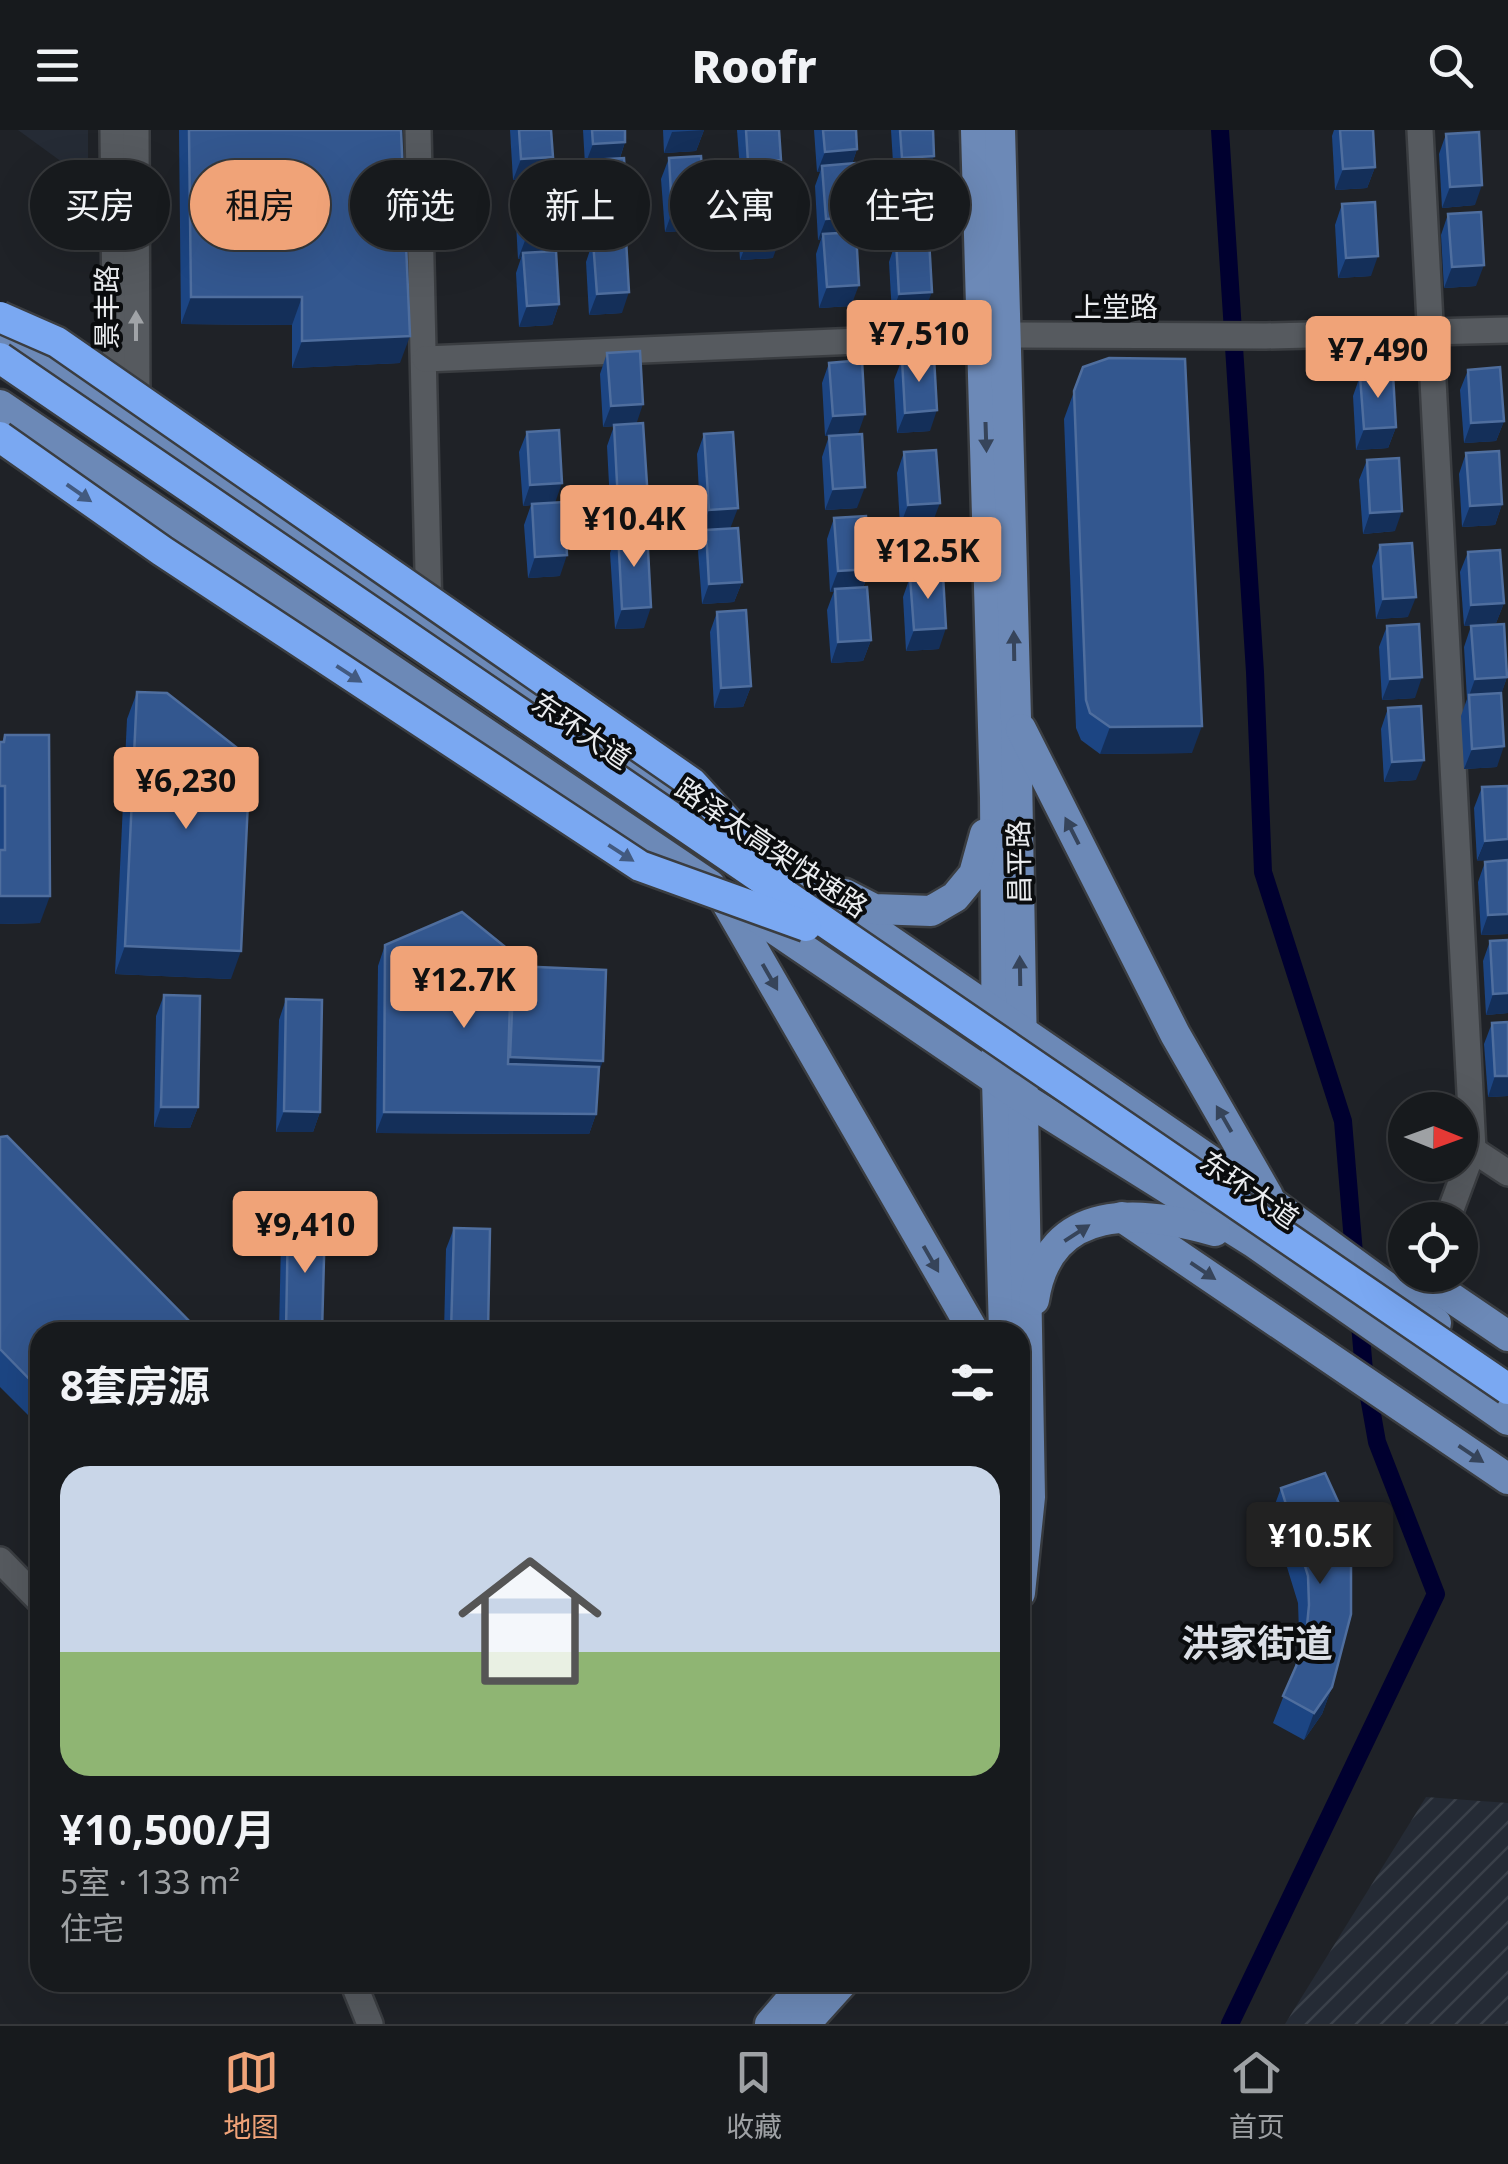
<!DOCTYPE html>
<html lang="zh">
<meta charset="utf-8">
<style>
body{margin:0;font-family:"Noto Sans","Noto Sans SC",sans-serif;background:#202326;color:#f1f3f6;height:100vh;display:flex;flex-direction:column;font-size:38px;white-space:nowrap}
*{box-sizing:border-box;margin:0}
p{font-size:32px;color:#9ea1a4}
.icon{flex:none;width:55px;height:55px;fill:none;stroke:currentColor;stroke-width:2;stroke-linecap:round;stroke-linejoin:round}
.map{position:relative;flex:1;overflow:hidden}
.side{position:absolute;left:30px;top:1192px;width:1000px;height:670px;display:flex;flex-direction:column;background:#171a1d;border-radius:30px;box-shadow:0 10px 40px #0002,0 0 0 2px #36383b}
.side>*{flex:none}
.banner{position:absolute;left:30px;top:30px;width:1000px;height:90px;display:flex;gap:20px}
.needle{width:65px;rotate:91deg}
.fabs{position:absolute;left:1388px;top:962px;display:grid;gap:20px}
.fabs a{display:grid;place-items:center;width:90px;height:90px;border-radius:50%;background:#171a1d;box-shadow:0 10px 40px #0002,0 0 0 2px #36383b;font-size:50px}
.price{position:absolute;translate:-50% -85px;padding:0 22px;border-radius:10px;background:#f0a378;color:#111;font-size:32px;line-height:65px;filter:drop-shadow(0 2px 5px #0008)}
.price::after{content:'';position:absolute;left:50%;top:60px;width:30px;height:22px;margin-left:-15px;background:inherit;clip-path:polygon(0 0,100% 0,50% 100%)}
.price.selected{background:#222;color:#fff}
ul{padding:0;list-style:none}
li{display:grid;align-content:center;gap:20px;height:530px;padding:0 30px}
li+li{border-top:2px solid #36383b}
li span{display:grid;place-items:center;height:310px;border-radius:30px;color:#555}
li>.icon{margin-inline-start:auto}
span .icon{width:180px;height:180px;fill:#fffc;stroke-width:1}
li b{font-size:42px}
h2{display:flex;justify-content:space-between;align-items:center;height:120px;padding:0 30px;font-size:42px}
.tag{padding:0 35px;border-radius:45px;background:#171a1d;box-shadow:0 10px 40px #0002,0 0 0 2px #36383b;font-size:35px;line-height:90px}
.tag.selected{background:#f0a378;color:#111}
header{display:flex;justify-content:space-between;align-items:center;height:130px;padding:0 30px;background:#171a1d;font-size:45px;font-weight:800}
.dock{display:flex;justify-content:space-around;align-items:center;height:140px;border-top:2px solid #36383b;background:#171a1d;font-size:28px;color:#9ea1a4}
.dock a{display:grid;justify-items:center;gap:5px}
.dock .selected{color:#f0a378}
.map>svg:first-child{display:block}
.built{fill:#252b35}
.industrial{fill:url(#industrial-furrows)}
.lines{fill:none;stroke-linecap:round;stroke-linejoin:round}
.canal{stroke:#00002f;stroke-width:18}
.minor-casing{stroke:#3a3d41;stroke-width:30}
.major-casing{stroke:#3a3d41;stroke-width:35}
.minor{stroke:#565a5f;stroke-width:25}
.major{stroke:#6c89b7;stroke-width:30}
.highway-bridge-casing{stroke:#3a3d41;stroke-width:35;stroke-linecap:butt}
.highway-bridge{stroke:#7aa8f2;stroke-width:30}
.wall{fill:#1c4583}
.shaded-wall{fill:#142f59}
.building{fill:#33578f;stroke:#4f6e9e;stroke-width:2.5}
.oneway{fill:#a0a3a7}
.oneway2{fill:#36445a}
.oneway3{fill:#425a80}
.labels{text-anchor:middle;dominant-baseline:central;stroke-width:8;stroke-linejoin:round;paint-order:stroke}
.street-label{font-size:28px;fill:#eaecef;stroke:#0a0c0e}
.district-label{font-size:38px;font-weight:bold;fill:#dbdfe6;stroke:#0a0c0e}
</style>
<header><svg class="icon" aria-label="menu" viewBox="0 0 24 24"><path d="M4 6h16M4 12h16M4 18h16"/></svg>Roofr<svg class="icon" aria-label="search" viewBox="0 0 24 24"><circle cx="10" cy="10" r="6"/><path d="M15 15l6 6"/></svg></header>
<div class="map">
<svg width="1508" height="1894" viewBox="0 0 1508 1894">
<defs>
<pattern id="industrial-furrows" width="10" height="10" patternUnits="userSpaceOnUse" patternTransform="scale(2.5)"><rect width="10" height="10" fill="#252b35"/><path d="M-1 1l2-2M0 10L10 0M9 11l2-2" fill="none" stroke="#3a4049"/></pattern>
</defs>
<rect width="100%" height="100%" fill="#1f2227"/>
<polygon class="built" points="18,0 88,0 88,51"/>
<polygon class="industrial" points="1426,1667 1508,1673 1508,1894 1285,1894"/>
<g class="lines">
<g class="canal">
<polyline points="1220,0 1255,542 1263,742 1343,991 1355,1136"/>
<polyline points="1359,1182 1364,1241"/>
<polyline points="1230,1894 1436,1464 1377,1312 1369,1267"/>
</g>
<defs>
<g id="minor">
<polyline points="113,0 116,265"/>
<polyline points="136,0 137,284"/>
<polyline points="418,0 429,485"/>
<polyline points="1420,0 1473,1020 1447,1090"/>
<polyline points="425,229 1006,205 1266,206 1508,200"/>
<polyline points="1473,1020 1508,1043"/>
<polyline points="0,1430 40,1471"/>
<polyline points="353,1852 370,1894"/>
</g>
<g id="major">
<polyline points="976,0 995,667 997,950 1004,1202"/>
<polyline points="1000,0 1016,589 1030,1367 1020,1463"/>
<polyline points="0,199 1272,1073 1436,1193"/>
<polyline points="0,275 710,755"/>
<polyline points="1021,599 1175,904 1268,1066"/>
<polyline points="845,764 874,779 931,781 955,767 974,744 985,704"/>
<polyline points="725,770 974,1202"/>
<polyline points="748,781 1020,966 1253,1112 1508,1290"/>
<polyline points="1122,1087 1508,1349"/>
<polyline points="1418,1145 1508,1206"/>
<path d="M1034 1170C1049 1071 1141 1080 1215 1101"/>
<polyline points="770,1894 806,1852"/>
<polyline points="805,1894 843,1852"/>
</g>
</defs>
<use href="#minor" class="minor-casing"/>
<use href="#major" class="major-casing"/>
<use href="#minor" class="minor"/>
<use href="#major" class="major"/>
<defs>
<g id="highway-bridge">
<polyline points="0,187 57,212 692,653 774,743"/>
<polyline points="0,228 1508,1259"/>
<polyline points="0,307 162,421 640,736 806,796"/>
</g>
</defs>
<use href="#highway-bridge" class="highway-bridge-casing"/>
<use href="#highway-bridge" class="highway-bridge"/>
</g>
<g class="wall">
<polygon points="179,0 401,0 400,233 292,238 292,195 181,194"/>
<polygon points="510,0 551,0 553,27 546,48 513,50"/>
<polygon points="583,0 625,0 625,12 620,28 620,102 588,104 584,51 590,35 585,35"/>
<polygon points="663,0 704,0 696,21 664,23"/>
<polygon points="737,0 779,0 781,30 773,51 741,53"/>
<polygon points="814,0 856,0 857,19 852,34 858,87 853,102 851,176 819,178 816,124 821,109 818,110 815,56 820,42 817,42"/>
<polygon points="891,0 933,0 929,108 896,110 893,56 896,49 894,49"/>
<polygon points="1334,0 1373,0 1375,37 1367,58 1335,60 1332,6"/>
<polygon points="1446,4 1475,75 1442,78 1439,24"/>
<polygon points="669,28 705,80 697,100 665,102 661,49"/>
<polygon points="522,55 558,106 553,121 559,174 552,195 519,197 516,143 521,128 518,129 515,75"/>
<polygon points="745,56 773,128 740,130 737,77"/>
<polygon points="1342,74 1371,146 1338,148 1335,95"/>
<polygon points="1448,84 1476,156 1444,158 1441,105"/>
<polygon points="593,111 622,183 589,185 586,132"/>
<polygon points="896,111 924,183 892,185 889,132"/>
<polygon points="607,223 636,294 648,370 640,391 611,392 607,316 614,296 603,297 600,244"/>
<polygon points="902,229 930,301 897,303 894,250"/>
<polygon points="829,233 858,304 857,378 825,380 822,327 829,306 825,306 822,253"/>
<polygon points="1083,237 1192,623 1100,624 1081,610 1076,598 1064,289"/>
<polygon points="1468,240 1504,291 1496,311 1464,313 1460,260"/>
<polygon points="1360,246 1396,297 1388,318 1356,320 1353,266"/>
<polygon points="527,302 555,373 560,446 528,448 524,395 531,375 523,376 519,322"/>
<polygon points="704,304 730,399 742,452 734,472 702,474 698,421 706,400 728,399 701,401 697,324"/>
<polygon points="904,322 932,394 900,396 897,343"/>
<polygon points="1466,323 1502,374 1495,395 1462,397 1459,344"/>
<polygon points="1367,330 1395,401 1363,404 1359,350"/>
<polygon points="834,388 870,439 863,458 871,510 863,531 831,533 827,480 834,461 830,462 827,409"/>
<polygon points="618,402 644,498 615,499 610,423"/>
<polygon points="1380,415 1408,487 1376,489 1372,436"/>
<polygon points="1468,422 1504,473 1496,493 1464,496 1460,442"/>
<polygon points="910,447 939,519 906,521 903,467"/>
<polygon points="717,482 751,556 743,577 714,578 710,502"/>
<polygon points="1387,496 1415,568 1382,570 1379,517"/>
<polygon points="1471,496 1507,547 1501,564 1497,637 1464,639 1461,586 1467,569 1464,517"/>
<polygon points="137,562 231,849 115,844 127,589"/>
<polygon points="1388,578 1416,650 1384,652 1381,599"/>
<polygon points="5,605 40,793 0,794 0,612 2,612"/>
<polygon points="1508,656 1477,731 1474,678 1482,657"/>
<polygon points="1508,730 1508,804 1481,805 1478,752 1485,732"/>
<polygon points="1508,810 1508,883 1486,885 1483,831 1490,811"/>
<polygon points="385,815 530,837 599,943 596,984 589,1004 376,1003 378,836"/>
<polygon points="164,865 198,977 190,998 154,997 156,886"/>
<polygon points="286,869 320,982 313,1002 276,1002 279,890"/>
<polygon points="1508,892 1508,966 1488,967 1484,914 1492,893"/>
<polygon points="0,1007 40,1202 40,1297 0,1257"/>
<polygon points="288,1090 322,1202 279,1202 281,1111"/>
<polygon points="454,1098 488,1202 444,1202 446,1119"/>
<polygon points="1325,1343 1332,1557 1322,1584 1304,1610 1273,1593 1295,1537 1299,1503 1298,1473 1271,1385 1281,1358"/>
</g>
<g class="shaded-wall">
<polygon points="704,0 696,21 664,23 672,2"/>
<polygon points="625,12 618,33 592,30 590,35 585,35 593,14"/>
<polygon points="857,19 850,40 822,36 820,42 817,42 825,22"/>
<polygon points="934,26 927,47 900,36 894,49 902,28"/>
<polygon points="553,27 546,48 513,50 521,29"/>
<polygon points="781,30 773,51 741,53 748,32"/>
<polygon points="1375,37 1367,58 1335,60 1343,39"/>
<polygon points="1482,55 1475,75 1442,78 1450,57"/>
<polygon points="705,80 697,100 665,102 672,82"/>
<polygon points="627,82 620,102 588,104 595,84"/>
<polygon points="858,87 851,108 823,104 821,109 818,110 826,89"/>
<polygon points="936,87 929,108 896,110 904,89"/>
<polygon points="558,106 551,127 523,123 521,128 518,129 526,108"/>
<polygon points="780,108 773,128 740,130 748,110"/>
<polygon points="1378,126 1371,146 1338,148 1346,128"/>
<polygon points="1484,135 1476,156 1444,158 1452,137"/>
<polygon points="859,155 851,176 819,178 827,157"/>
<polygon points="629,162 622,183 589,185 597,164"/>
<polygon points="932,162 924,183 892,185 899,164"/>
<polygon points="191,167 302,167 292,195 181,194"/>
<polygon points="559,174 552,195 519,197 527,176"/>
<polygon points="410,206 400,233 292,238 302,211"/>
<polygon points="643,274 636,295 603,297 611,276"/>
<polygon points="937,280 930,301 897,303 905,283"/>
<polygon points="865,284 858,304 825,306 833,286"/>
<polygon points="1504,291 1496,311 1464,313 1471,293"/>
<polygon points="1396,297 1388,318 1356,320 1364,299"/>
<polygon points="562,353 555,373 523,376 530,355"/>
<polygon points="865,357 857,378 825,380 833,359"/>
<polygon points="648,370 640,391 611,392 618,372"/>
<polygon points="940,373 932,394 900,396 908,375"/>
<polygon points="1502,374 1495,395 1462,397 1470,376"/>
<polygon points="738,378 730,399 701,401 709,380"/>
<polygon points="1402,381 1395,401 1363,404 1370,383"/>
<polygon points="567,425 560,446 528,448 535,427"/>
<polygon points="870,439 862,460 830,462 838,441"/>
<polygon points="742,452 734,472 702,474 709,454"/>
<polygon points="1416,467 1408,487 1376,489 1383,469"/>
<polygon points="1504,473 1496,493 1464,496 1471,475"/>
<polygon points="651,477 644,498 615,499 622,479"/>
<polygon points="946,498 939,519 906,521 914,500"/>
<polygon points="871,510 863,531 831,533 838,512"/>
<polygon points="1422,547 1415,568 1382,570 1390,549"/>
<polygon points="1507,547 1500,568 1469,566 1475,549"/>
<polygon points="751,556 743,577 714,578 721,558"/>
<polygon points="1202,596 1192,623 1100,624 1110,597"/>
<polygon points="1504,616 1497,637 1464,639 1472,619"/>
<polygon points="1424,630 1416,650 1384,652 1392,632"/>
<polygon points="1508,709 1508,729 1477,731 1485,711"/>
<polygon points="0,766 50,766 40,793 0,794"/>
<polygon points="1508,784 1508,804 1481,805 1488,785"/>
<polygon points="125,816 241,821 231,849 115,844"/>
<polygon points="1508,863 1508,883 1486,885 1493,864"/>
<polygon points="510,927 603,931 593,958 500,955"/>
<polygon points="1495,946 1508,946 1508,966 1488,967"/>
<polygon points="161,977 198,977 190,998 154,997"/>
<polygon points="284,981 320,982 313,1002 276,1002"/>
<polygon points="384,982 596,984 589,1004 376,1003"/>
<polygon points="1332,1557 1322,1584 1304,1610 1314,1583"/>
</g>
<g class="building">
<polygon points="189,0 401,0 410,206 302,211 302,167 191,167"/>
<polygon points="519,0 551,0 553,27 521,29"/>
<polygon points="592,0 625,0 625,12 593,14"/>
<polygon points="746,0 779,0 781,30 748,32"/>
<polygon points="823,0 856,0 857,19 825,22"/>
<polygon points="900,0 933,0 934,26 902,28"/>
<polygon points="1340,0 1373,0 1375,37 1343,39"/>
<polygon points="1479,2 1482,55 1450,57 1446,4"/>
<polygon points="701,26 705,80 672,82 669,28"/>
<polygon points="624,28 627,82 595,84 592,30"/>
<polygon points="855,33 858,87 826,89 822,36"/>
<polygon points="933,34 936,87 904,89 900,36"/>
<polygon points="555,53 558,106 526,108 522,55"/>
<polygon points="777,54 780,108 748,110 745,56"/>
<polygon points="1375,72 1378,126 1346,128 1342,74"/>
<polygon points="1481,82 1484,135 1452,137 1448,84"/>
<polygon points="856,102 859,155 827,157 823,104"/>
<polygon points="626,109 629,162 597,164 593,111"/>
<polygon points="929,109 932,162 899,164 896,111"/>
<polygon points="556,121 559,174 527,176 523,123"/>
<polygon points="640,221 643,274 611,276 607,223"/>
<polygon points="934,227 937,280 905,283 902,229"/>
<polygon points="1109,228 1185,229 1202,596 1110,597 1090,583 1086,570 1074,261 1083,237"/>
<polygon points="862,230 865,284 833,286 829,233"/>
<polygon points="1500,237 1504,291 1471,293 1468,240"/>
<polygon points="1393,244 1396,297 1364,299 1360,246"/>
<polygon points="643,293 648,370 618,372 614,295"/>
<polygon points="559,300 562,353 530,355 527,302"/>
<polygon points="733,302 738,378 709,380 704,304"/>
<polygon points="862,304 865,357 833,359 829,306"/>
<polygon points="936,320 940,373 908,375 904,322"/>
<polygon points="1499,321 1502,374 1470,376 1466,323"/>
<polygon points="1399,328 1402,381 1370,383 1367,330"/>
<polygon points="564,372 567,425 535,427 532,374"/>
<polygon points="866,386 870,439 838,441 834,388"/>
<polygon points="738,398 742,452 709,454 706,400"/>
<polygon points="647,400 651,477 622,479 618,402"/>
<polygon points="1412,413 1416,467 1383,469 1380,415"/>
<polygon points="1500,420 1504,473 1471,475 1468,422"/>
<polygon points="943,445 946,498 914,500 910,447"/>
<polygon points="867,457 871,510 838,512 835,459"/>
<polygon points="746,480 751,556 721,558 717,482"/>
<polygon points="1419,494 1422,547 1390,549 1387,496"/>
<polygon points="1504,494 1507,547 1475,549 1471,496"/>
<polygon points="137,562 167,563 250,628 241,821 125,816"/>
<polygon points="1501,563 1504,616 1472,619 1469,565"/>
<polygon points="1421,576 1424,630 1392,632 1388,578"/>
<polygon points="5,605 49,605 50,766 0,766 0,720 5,720 5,656 0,656 0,612 4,612"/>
<polygon points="1508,656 1508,709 1485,711 1482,657"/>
<polygon points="1508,730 1508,784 1488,785 1485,732"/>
<polygon points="462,782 530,837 514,836 511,843 508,934 599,937 596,984 384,982 385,815"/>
<polygon points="1508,810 1508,863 1493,864 1490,811"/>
<polygon points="514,836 606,840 603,931 510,927"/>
<polygon points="164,865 200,866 198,977 161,977"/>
<polygon points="286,869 322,870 320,982 284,981"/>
<polygon points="1508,892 1508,946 1495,946 1492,893"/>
<polygon points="7,1006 200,1202 40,1202 40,1260 0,1219 0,1007"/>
<polygon points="288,1090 325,1091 322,1202 286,1202"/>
<polygon points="454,1098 490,1099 488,1202 451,1202"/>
<polygon points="1325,1343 1340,1376 1351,1436 1351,1484 1332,1557 1314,1583 1283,1566 1305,1516 1309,1475 1308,1446 1281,1358"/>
</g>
<defs><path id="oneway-solid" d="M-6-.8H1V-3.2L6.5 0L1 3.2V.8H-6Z" transform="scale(2.5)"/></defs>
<use class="oneway" href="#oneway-solid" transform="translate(136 196) rotate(-90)"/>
<g class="oneway2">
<use href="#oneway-solid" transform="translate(986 307) rotate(88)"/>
<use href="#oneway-solid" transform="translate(1014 516) rotate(-91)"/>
<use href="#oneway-solid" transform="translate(1072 701) rotate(-117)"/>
<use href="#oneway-solid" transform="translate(1020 841) rotate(-91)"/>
<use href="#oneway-solid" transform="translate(770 847) rotate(60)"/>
<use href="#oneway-solid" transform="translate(1224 989) rotate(-120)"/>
<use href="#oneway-solid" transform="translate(1077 1103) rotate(-33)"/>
<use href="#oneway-solid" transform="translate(931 1129) rotate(60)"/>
<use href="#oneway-solid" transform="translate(1203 1141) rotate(34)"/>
<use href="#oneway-solid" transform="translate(1471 1324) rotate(34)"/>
</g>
<g class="oneway3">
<use href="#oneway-solid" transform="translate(79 363) rotate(35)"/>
<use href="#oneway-solid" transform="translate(349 544) rotate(33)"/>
<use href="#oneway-solid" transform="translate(621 723) rotate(33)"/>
</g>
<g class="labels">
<g class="street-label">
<text x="1116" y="176">上堂路</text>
<text transform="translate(106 177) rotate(-90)">景丰路</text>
<text transform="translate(582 600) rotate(34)">东环大道</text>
<text transform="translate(772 717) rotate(34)">路泽太高架快速路</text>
<text transform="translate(1018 732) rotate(-91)">昌平路</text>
<text transform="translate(1250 1059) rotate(35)">东环大道</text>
</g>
<g class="district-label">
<text x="1257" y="1512">洪家街道</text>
</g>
</g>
</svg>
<div class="fabs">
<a><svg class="needle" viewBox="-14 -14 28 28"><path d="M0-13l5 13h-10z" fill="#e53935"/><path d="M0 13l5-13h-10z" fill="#9ea1a4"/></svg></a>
<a><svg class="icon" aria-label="locate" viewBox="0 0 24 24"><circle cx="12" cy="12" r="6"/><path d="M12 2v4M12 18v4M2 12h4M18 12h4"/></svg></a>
</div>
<b class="price" style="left:919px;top:255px">¥7,510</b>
<b class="price" style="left:1378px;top:271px">¥7,490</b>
<b class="price" style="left:634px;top:440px">¥10.4K</b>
<b class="price" style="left:928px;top:472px">¥12.5K</b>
<b class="price" style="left:186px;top:702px">¥6,230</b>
<b class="price" style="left:464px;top:901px">¥12.7K</b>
<b class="price" style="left:305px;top:1146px">¥9,410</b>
<b class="price selected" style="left:1320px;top:1457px">¥10.5K</b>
<div class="banner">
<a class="tag">买房</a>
<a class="tag selected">租房</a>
<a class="tag">筛选</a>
<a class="tag">新上</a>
<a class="tag">公寓</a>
<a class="tag">住宅</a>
</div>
<section class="side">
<h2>8套房源<svg class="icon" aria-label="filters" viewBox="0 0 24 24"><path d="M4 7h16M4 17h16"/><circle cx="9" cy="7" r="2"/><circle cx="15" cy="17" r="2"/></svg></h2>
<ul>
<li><span style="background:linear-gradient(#c9d6e8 60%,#8fb573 0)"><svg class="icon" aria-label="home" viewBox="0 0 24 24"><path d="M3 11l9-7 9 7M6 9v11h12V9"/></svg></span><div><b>¥10,500/月</b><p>5室 · 133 m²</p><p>住宅</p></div></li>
</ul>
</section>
</div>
<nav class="dock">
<a class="selected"><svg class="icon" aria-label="map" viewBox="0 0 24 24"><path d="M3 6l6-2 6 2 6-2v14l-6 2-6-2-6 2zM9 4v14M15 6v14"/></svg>地图</a>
<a><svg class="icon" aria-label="saved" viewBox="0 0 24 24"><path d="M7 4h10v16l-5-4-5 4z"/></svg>收藏</a>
<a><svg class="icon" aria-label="home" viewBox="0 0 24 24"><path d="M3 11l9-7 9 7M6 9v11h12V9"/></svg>首页</a>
</nav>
